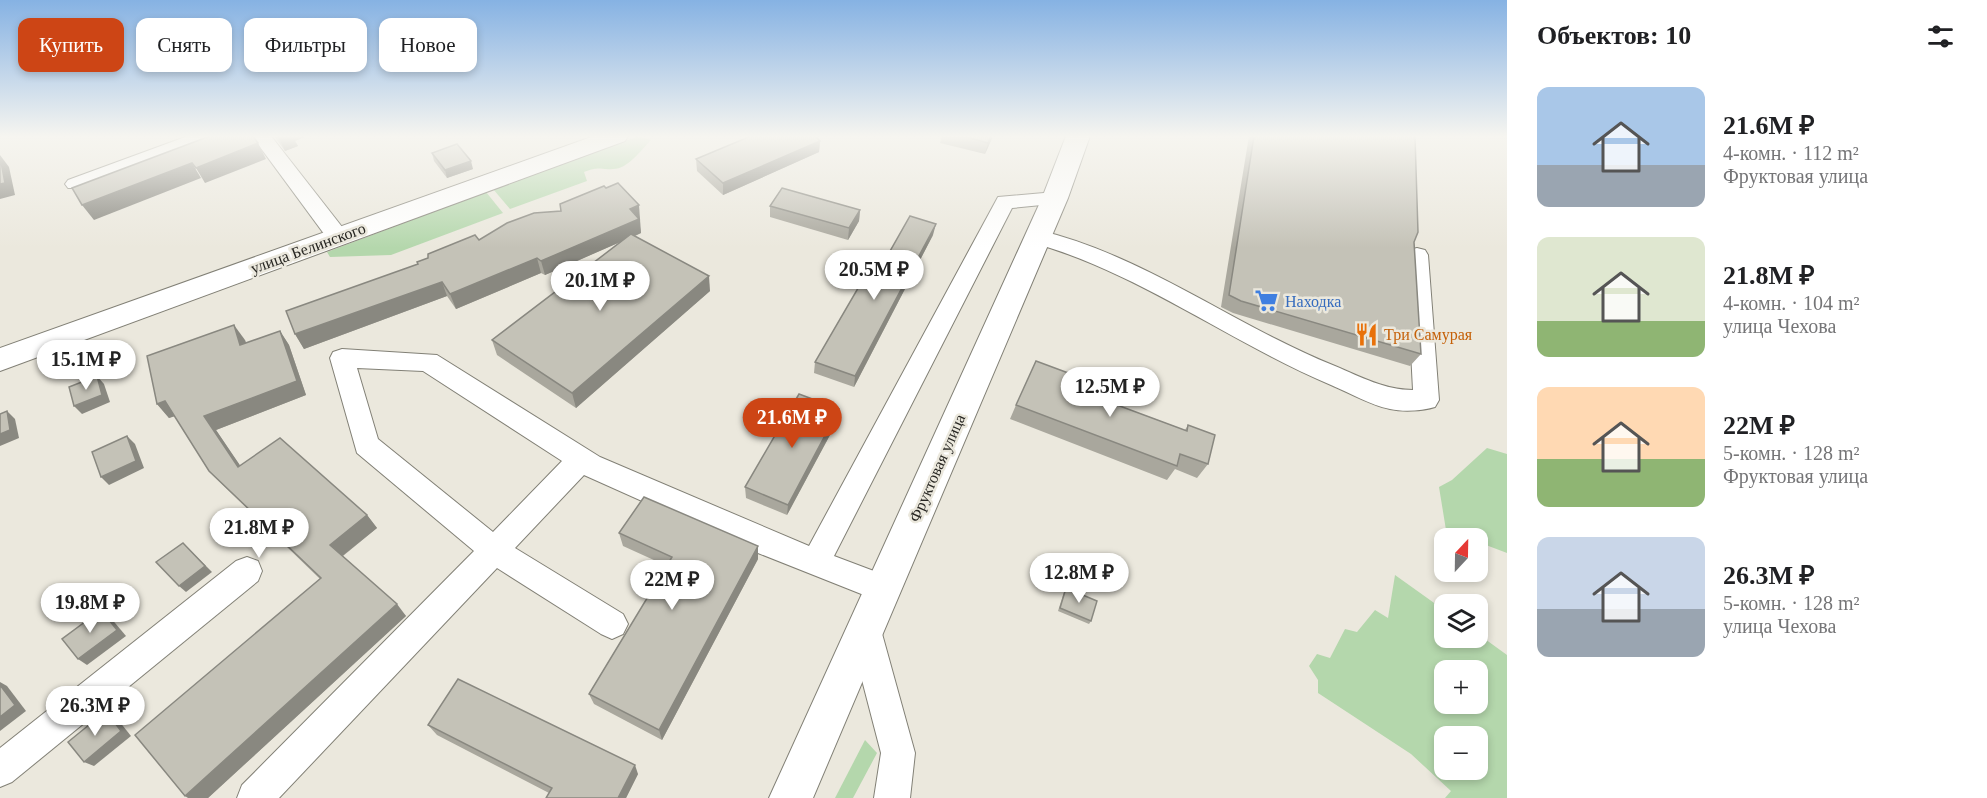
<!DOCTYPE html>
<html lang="ru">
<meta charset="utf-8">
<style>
body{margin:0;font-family:"Times New Roman",serif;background:#f6f6f6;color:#202124;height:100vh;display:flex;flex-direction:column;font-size:22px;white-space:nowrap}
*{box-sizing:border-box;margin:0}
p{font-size:20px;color:#757577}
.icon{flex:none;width:33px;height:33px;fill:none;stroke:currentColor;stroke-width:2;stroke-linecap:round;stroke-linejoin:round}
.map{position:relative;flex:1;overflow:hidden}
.details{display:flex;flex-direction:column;background:#fff;width:480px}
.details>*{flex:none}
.guide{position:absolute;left:18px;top:18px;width:570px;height:54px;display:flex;gap:12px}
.needle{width:39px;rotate:22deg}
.controls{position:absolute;left:1434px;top:528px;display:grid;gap:12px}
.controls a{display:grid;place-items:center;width:54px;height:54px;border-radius:12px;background:#fff;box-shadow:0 3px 9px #0003;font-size:30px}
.price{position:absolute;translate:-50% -51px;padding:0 14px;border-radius:21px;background:#fff;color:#222;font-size:20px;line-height:39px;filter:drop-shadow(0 2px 3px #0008)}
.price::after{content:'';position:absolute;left:50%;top:36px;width:18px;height:14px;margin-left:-9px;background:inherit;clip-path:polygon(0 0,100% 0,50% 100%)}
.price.selected{background:#cd4515;color:#fff}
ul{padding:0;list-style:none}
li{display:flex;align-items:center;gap:18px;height:150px;padding:0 30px}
li span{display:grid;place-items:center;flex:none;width:168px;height:120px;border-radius:12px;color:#555}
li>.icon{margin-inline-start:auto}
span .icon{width:72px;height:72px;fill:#fffc;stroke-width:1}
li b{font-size:26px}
h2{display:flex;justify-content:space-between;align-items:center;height:72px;padding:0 30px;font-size:26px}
.pill{padding:0 21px;border-radius:12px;background:#fff;box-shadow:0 3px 9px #0003;font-size:21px;line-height:54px}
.pill.selected{background:#cd4515;color:#fff}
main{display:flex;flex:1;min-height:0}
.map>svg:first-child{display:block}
.green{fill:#b4d7ac;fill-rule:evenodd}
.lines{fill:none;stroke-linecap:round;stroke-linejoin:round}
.minor-casing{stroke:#828076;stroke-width:2}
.major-casing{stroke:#828076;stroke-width:2}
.minor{fill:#fff;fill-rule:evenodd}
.major{fill:#fff;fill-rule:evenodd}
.wall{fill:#a9a79d}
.shaded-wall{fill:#898880}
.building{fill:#c4c2b7;stroke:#898880;stroke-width:1.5}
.labels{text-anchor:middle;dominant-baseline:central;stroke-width:5;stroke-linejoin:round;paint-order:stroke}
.street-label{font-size:16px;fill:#272622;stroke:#ebe8dd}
.shop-label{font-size:16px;fill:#366cbe;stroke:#ebe8dd;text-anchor:start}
.food-label{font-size:16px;fill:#c56008;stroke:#ebe8dd;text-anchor:start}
</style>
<main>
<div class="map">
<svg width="1507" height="798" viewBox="0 0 1507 798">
<rect width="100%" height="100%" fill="#ebe8dd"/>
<g class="green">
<path d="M639 136 651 140C641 150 628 169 613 169 598 170 601 166 584 172L587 181 510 209 493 189Z"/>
<polygon points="486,192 503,213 391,255 330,257 327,252"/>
<polygon points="1487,448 1507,454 1507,553 1478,542 1478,538 1469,538 1446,530 1439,487 1452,480"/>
<path d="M1395 575 1444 610V638H1478V634L1507 655V798H1445L1451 791 1411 754 1318 693V680L1309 666 1317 654 1330 658 1345 629 1357 632 1375 610 1388 618ZM1478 670V704H1444V670ZM1478 736V770H1444V736Z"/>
<polygon points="865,740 877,753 853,798 835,798"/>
</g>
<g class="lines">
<defs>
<g id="minor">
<polygon points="188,136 216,136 214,140 82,188 68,188 65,184 68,180"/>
<polygon points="252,136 271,136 346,232 349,237 346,242 330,242"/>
<path d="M1055 192 1062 193 1065 198 1062 203 1012 208 834 556 895 579 899 589 895 599 884 603 758 553 584 475 515 548 623 614 628 624 623 634 612 639 601 634 497 568 279 798H237L242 785 474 551 357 453 330 358 333 352 342 349 437 355 600 457 809 546 998 197ZM357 368 423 371 562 461 493 532 378 439Z"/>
<path d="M1038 230C1144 255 1235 326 1335 366 1361 377 1385 390 1413 390L1406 255 1409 250 1417 248 1425 250 1428 255 1439 400 1435 407C1422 411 1403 412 1390 409 1370 405 1350 393 1331 385 1229 342 1137 271 1030 242L1027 237 1030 232Z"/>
<polygon points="247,557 258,561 262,571 258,581 12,782 0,787 0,748 236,561"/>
<polygon points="865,615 876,619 881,630 915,753 910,798 874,798 881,753 849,630 854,619"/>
</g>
<g id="major">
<polygon points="594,136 628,136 625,141 0,371 0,348"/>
<polygon points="1066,136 1090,136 1068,198 813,798 769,798 1042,198"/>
</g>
</defs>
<use href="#minor" class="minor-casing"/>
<use href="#major" class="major-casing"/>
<use href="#minor" class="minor"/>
<use href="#major" class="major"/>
</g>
<g class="wall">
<polygon points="274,136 306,136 295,141 298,146 285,151"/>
<polygon points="942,136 993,136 985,154 940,143"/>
<polygon points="1249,136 1415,136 1414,242 1421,354 1410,366 1233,313 1221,307"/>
<polygon points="820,141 819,152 723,195 697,171 696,159"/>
<polygon points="432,153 473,169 447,178 434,161"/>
<polygon points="770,206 860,210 859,221 848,240 770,217"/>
<polygon points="639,220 641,233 635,236 710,291 576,408 497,355 492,340 622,241 545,275 541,273 456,309 447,296 304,349 295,334 479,240 641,220"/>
<polygon points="933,235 854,387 814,373 815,362 877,274"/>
<polygon points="280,331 289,345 306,395 216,430 240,466 367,515 377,528 343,556 406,616 208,798 188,798 320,579 222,484 209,471 175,416 169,418 157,404 245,340 246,343"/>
<polygon points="1074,389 1185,430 1188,425 1208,464 1197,478 1175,469 1167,480 1010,419 1016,405"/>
<polygon points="839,409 838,420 787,515 746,498 745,487"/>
<polygon points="619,533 758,559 662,740 594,704 589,694 667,566 623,546"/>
<polygon points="1066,588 1091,621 1089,624 1058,611 1064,592"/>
<polygon points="428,725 638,774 626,798 546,798 549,793 437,735"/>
</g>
<g class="shaded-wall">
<polygon points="278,136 306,136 295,141 298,146 285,151"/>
<polygon points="991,136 993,136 985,154 988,143"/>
<polygon points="820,141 819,152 723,195 723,183"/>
<polygon points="258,143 266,159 205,183 196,168"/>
<polygon points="0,155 9,167 15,195 0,199"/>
<polygon points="471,161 473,169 447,178 445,170"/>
<polygon points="192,163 201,178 94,220 82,205"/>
<polygon points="639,205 641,233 545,275 541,261 630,209"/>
<polygon points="860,210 859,221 848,240 849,228"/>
<polygon points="936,224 933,235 854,387 855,376"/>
<polygon points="537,258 541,273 456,309 450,294"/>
<polygon points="709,276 710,291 576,408 572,393"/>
<polygon points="442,282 447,296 304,349 295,334"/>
<polygon points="234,325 245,340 251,359 240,345"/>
<polygon points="280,331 289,345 306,395 216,430 250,480 238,467 204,416"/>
<polygon points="97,376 104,384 110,402 82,414 74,406"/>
<polygon points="165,401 178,415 169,418 157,404"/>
<polygon points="839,409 838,420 787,515 788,505"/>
<polygon points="7,411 15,419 19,438 0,446 0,434"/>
<polygon points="127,436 135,444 144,468 109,485 101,477"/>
<polygon points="367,515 377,528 341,557 330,545"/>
<polygon points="183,543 212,572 186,592 179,586"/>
<polygon points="758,546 758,559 662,740 659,730"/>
<polygon points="397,604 406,616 208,798 188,798 185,796"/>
<polygon points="101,610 110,617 126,636 87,665 78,659"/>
<polygon points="0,682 7,686 26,711 0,731"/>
<polygon points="106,711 115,716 131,736 94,766 84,762"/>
<polygon points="635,765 638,774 626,798 618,798"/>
</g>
<g class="building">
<polygon points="210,136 253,136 258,143 196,168 192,163 82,205 72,188"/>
<polygon points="751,136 815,136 820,141 723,183 696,159"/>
<polygon points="963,136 991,136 988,143"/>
<polygon points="1254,136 1415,136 1418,232 1414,242 1421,354 1241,301 1229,295"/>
<polygon points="457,144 471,161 445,170 432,153"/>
<polygon points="0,157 5,183 0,184"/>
<polygon points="618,183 639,205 630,209 639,219 541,261 537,258 450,294 442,282 295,334 286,311 418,264 417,262 428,258 428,254 475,235 479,240 507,223 534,213 561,211 560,204 604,186 606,188"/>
<polygon points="782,188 860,210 849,228 770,206"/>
<polygon points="910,216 936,224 855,376 815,362 868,271 877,274"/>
<polygon points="631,234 709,276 572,393 492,340"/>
<polygon points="234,325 240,345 280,331 297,381 204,416 238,467 280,438 367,515 330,545 397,604 185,796 135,735 321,578 209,471 165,401 157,404 147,356"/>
<polygon points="1036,361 1079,377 1074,389 1187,431 1188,425 1215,435 1208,464 1180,454 1177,466 1016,405"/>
<polygon points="97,376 102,395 74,406 69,387"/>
<polygon points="799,394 839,409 788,505 745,487"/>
<polygon points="7,411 10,430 0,434 0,414"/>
<polygon points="127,436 136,461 101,477 92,452"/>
<polygon points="644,497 758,546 659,730 589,694 672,557 619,533"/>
<polygon points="183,543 205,566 179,586 156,562"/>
<polygon points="1066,588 1097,601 1091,621 1060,608"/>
<polygon points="101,610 117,630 78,659 62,639"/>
<polygon points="458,679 635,765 618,798 546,798 552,788 428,725"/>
<polygon points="0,685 15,705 0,717"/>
<polygon points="106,711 121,731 84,762 68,742"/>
</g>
<linearGradient id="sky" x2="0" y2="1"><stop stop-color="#86b2e3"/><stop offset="0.55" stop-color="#f6f5f0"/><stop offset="1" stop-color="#f6f5f0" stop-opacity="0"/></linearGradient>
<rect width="1507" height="248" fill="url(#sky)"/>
<defs>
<symbol id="supermarket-bare" viewBox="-9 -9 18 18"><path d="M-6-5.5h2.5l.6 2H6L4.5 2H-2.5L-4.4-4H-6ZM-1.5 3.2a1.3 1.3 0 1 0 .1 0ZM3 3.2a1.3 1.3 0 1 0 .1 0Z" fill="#3f7fe0" stroke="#ebe8dd" stroke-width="2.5" paint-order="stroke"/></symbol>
<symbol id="restaurant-bare" viewBox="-9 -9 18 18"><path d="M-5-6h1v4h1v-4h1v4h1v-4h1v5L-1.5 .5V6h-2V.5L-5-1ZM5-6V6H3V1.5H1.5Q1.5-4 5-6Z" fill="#e8710a" stroke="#ebe8dd" stroke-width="2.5" paint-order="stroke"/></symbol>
</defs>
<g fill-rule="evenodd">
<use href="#supermarket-bare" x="1250" y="284" width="33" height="33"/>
<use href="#restaurant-bare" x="1350" y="318" width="33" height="33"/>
</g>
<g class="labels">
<g class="street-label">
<text transform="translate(308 248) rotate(-20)">улица Белинского</text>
<text transform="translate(937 468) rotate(-66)">Фруктовая улица</text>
</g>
<g class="shop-label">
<text x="1285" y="301">Находка</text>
</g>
<g class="food-label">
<text x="1384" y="334">Три Самурая</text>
</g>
</g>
</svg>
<div class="controls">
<a><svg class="needle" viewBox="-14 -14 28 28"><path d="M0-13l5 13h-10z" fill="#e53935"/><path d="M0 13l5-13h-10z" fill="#757577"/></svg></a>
<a><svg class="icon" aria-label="layers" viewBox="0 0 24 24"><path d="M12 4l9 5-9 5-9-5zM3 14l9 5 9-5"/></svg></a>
<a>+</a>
<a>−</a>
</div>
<b class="price" style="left:874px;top:301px">20.5M ₽</b>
<b class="price" style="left:600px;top:312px">20.1M ₽</b>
<b class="price" style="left:86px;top:391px">15.1M ₽</b>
<b class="price" style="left:1110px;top:418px">12.5M ₽</b>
<b class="price selected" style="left:792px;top:449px">21.6M ₽</b>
<b class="price" style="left:259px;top:559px">21.8M ₽</b>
<b class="price" style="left:1079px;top:604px">12.8M ₽</b>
<b class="price" style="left:672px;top:611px">22M ₽</b>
<b class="price" style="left:90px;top:634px">19.8M ₽</b>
<b class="price" style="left:95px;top:737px">26.3M ₽</b>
<div class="guide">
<a class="pill selected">Купить</a>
<a class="pill">Снять</a>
<a class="pill">Фильтры</a>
<a class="pill">Новое</a>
</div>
</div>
<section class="details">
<h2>Объектов: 10<svg class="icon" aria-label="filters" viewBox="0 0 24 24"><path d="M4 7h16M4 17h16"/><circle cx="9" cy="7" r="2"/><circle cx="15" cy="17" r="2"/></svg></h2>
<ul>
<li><span style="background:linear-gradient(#a9c7e8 65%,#9aa5b1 0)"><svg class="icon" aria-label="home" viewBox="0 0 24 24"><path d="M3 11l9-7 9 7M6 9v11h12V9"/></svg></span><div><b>21.6M ₽</b><p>4-комн. · 112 m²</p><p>Фруктовая улица</p></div></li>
<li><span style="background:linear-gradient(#dfe7d0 70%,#8fb573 0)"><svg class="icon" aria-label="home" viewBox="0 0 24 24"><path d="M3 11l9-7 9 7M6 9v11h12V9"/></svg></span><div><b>21.8M ₽</b><p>4-комн. · 104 m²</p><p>улица Чехова</p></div></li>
<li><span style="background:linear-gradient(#ffd9b3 60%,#8fb573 0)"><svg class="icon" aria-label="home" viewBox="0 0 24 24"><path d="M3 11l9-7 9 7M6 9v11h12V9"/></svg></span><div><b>22M ₽</b><p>5-комн. · 128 m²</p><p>Фруктовая улица</p></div></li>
<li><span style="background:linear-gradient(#c9d6e8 60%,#9aa5b1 0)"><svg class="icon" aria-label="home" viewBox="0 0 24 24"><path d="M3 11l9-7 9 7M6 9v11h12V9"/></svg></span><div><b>26.3M ₽</b><p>5-комн. · 128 m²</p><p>улица Чехова</p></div></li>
</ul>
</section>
</main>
